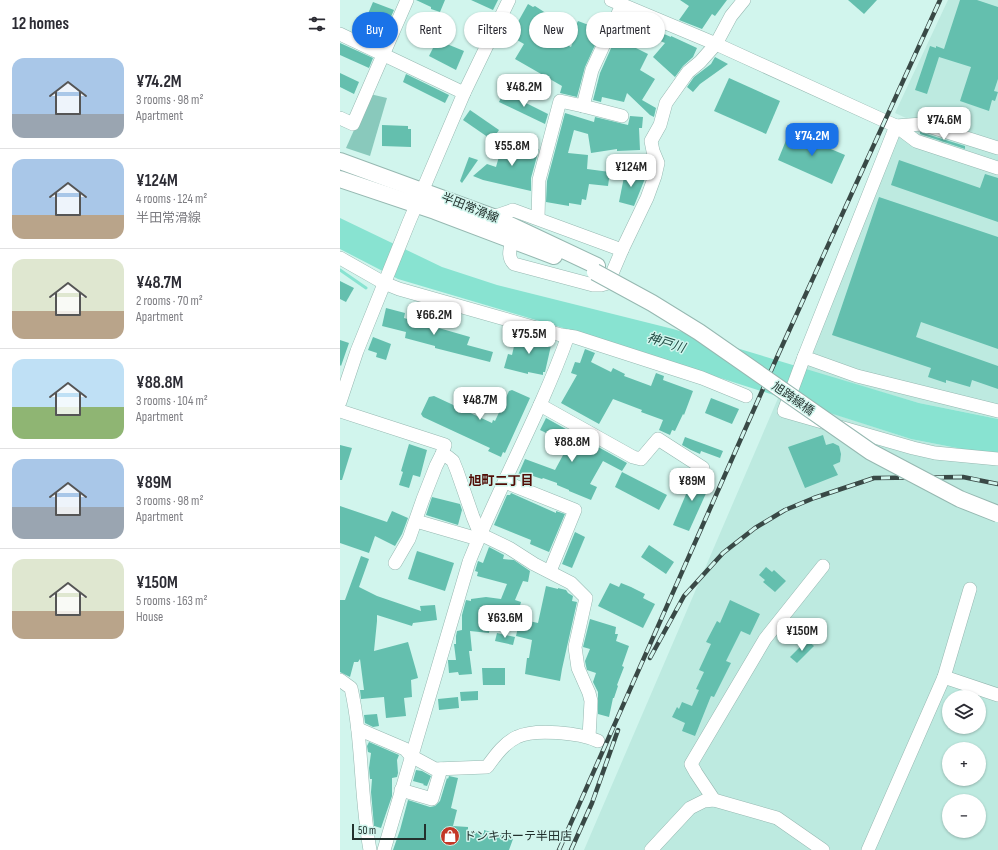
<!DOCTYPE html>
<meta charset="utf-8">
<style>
body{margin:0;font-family:"Sofia Sans Condensed","Noto Sans JP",sans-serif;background:#f7f7f7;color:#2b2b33;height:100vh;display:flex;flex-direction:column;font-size:15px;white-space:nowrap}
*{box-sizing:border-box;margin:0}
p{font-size:13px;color:#7c7c81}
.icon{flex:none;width:22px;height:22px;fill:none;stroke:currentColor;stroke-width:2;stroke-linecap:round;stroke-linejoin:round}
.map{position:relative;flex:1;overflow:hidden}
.sheet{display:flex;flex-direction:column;background:#fff;width:340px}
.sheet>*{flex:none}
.top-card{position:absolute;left:12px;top:12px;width:380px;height:36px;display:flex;gap:8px}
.tools{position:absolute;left:602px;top:690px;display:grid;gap:8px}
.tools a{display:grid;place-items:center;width:44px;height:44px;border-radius:50%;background:#fff;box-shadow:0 1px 3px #0004;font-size:20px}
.scale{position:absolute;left:12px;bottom:10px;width:74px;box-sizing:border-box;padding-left:4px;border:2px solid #23312e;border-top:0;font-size:11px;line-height:14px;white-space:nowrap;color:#23312e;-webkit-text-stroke:3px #d1f5ed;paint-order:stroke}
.price{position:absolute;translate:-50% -34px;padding:0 9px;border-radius:8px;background:#fff;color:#222;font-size:13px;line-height:26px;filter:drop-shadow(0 1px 2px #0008)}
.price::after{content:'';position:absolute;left:50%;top:24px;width:12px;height:9px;margin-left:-6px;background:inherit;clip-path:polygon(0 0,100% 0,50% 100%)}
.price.current{background:#1a73e8;color:#fff}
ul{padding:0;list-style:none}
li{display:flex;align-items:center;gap:12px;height:100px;padding:0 12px}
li+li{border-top:1px solid #e1e1e2}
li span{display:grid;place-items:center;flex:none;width:112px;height:80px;border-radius:12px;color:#555}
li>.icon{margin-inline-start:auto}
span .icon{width:48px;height:48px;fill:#fffc;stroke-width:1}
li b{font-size:17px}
h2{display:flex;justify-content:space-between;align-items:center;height:48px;padding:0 12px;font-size:17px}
.tag{padding:0 14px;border-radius:18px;background:#fff;box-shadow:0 1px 3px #0004;font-size:14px;line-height:36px}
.tag.current{background:#1a73e8;color:#fff}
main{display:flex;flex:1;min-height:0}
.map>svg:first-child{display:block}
.built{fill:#bdeae0;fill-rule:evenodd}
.green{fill:#89c9bc}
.water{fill:#88e3d1}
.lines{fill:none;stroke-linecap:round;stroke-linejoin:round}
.stream{stroke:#88e3d1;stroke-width:3}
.building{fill:#64bfae}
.minor-casing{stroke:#96b8b1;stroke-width:14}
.major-casing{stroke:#96b8b1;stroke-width:18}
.minor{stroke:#fff;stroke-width:13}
.major{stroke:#fff;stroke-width:16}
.rail-casing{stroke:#394946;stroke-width:4.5}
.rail{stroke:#d1f5ed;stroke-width:3;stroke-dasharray:9;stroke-linecap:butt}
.major-bridge-casing{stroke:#96b8b1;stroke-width:18;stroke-linecap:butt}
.major-bridge{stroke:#fff;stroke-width:16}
.labels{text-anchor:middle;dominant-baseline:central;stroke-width:3;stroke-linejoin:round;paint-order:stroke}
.street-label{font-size:12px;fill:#23312e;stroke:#d1f5ed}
.poi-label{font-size:12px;fill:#23312e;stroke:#d1f5ed;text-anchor:start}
.water-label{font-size:13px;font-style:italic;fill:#224c44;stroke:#d1f5ed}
.neighbourhood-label{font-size:13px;font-weight:bold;fill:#500c05;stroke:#d1f5ed}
</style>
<main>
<section class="sheet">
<h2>12 homes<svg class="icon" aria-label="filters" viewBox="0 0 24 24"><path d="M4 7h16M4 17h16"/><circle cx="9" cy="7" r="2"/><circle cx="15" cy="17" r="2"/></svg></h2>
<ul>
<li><span style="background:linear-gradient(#a9c7e8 70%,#9aa5b1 0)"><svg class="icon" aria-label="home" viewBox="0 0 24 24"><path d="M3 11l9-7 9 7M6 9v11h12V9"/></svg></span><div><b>¥74.2M</b><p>3 rooms · 98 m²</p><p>Apartment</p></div></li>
<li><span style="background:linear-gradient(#a9c7e8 70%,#b9a48a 0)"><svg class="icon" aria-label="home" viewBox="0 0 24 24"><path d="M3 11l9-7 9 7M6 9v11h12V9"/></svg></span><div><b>¥124M</b><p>4 rooms · 124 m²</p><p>半田常滑線</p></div></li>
<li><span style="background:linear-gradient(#dfe7d0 65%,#b9a48a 0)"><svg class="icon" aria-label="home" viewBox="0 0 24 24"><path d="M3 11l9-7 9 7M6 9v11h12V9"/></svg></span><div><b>¥48.7M</b><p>2 rooms · 70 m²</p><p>Apartment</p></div></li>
<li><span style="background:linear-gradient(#bfe0f5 60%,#8fb573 0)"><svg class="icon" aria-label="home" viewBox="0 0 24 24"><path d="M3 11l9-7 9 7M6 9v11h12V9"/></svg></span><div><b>¥88.8M</b><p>3 rooms · 104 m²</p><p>Apartment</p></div></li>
<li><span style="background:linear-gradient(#a9c7e8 60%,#9aa5b1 0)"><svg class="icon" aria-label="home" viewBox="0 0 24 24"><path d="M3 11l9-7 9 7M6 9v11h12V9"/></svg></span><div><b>¥89M</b><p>3 rooms · 98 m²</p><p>Apartment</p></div></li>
<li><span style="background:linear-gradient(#dfe7d0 65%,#b9a48a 0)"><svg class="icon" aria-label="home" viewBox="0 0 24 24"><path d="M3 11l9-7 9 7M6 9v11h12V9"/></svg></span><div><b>¥150M</b><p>5 rooms · 163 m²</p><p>House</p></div></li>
</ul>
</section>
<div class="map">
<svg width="658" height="850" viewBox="0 0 658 850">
<rect width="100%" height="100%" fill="#d1f5ed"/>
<g class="built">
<polygon points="608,0 658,0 658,419 579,403 455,367 566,118 555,113"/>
<path d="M439 396 571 439 658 456V850H244ZM609 697H639V727H609ZM609 749H639V779H609ZM609 801H639V831H609Z"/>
</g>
<polygon class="green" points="30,94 47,98 30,156 6,148"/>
<polygon class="water" points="0,218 102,267 157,285 333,329 579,403 658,419 658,456 571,439 240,333 58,279 0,249"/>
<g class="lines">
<polyline class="stream" points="0,270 26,288"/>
</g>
<g class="building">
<polygon points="76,0 105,0 100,12 91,9 91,7"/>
<polygon points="131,0 158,0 153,10"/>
<polygon points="340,0 387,0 375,16 372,14 362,29 339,20 349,6"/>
<polygon points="508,0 537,0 524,14"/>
<polygon points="620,0 637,0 658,7 658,79 654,91 658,92 655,101 652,100 649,111 620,101 631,67 599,57 587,94 575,90 590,46 596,48 596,46 604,49"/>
<polygon points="33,2 54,10 39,44 35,42 37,37 21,30"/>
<polygon points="188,4 193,7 195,6 215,19 214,20 221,24 211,36 231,47 237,30 234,29 238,21 262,30 245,67 237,97 220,93 222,86 175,59 184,44 170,36"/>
<polygon points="285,17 331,37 331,36 357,48 353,57 343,66 335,77 313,57 325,43 294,30 288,44 308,54 300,70 315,79 302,100 316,108 314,117 310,115 287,93 284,102 262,97 261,102 253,100 260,73"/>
<polygon points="97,40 124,51 116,70 89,56"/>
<polygon points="0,43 33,58 29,68 0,55"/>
<polygon points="375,57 388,64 360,84 353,92 347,87 354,77 371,64"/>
<polygon points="0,73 19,82 14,94 0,87"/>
<polygon points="66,74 109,95 105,103 63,82"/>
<polygon points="389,78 440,101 426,134 374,111"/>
<polygon points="164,92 208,114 205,124 159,102"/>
<polygon points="130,110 159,130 152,140 123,120"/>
<polygon points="225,113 254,122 255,117 288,125 290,116 303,117 302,128 299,128 300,150 277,151 277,149 251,153 248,134 234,130 228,153 248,155 247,169 270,172 268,186 249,184 246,200 242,199 241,205 229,203 229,206 206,202 207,181"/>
<polygon points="42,125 68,126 68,129 71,129 71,147 42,146"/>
<polygon points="461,130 482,139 479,144 505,155 492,184 438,160 447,138 455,141"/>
<polygon points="580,132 625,146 625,149 580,134"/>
<polygon points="172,142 199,149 191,178 191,191 143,180 133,176 147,164 156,167 160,153"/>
<polygon points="129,157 138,160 122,183 120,181"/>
<polygon points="559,160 640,188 645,174 658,178 658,222 551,185"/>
<polygon points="285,172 306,176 294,206 279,202"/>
<polygon points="539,197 658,237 658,349 581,322 576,337 658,366 658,389 632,380 630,387 606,380 606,383 588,377 591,368 492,335"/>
<polygon points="0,281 14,288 6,302 0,299"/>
<polygon points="46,308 65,313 64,318 130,337 127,345 153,352 150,362 95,348 95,346 65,338 66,332 42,326"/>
<polygon points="177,333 212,341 205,372 203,372 203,375 188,372 188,374 164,368 168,354 172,355"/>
<polygon points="33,337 51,344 46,360 36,357 37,353 28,350"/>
<polygon points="0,340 9,343 1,366 0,365"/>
<polygon points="245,349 255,353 251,362 271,372 273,368 285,374 284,376 311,386 316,373 324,376 323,380 353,391 344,415 343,414 335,431 332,430 330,435 319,430 323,420 301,412 302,410 273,399 259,424 221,403 237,375 231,373 235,362 240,363"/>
<polygon points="172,390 190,398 165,453 163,452 161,457 148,451 150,448 83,417 81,414 89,397 94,396 152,423 153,420 155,421 169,391"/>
<polygon points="371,398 399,409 392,424 365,413"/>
<polygon points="206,418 287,463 282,471 263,461 250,484 257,487 251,500 229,491 229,490 217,485 217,483 203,478 202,479 190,475 188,479 178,475 185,459 215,470 229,444 200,430"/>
<polygon points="483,435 486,445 493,443 499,446 501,454 500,462 493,465 498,475 465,488 448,447"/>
<polygon points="345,437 383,451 380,458 361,451 360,454 351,450 342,445"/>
<polygon points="69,444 87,450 80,477 73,475 69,488 59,485 63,472 61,471"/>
<polygon points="0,445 12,448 2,480 0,480"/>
<polygon points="282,472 327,495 319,510 275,487"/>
<polygon points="355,473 372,480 349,531 333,525"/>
<polygon points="171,493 216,513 216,511 225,514 209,552 190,544 191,540 154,525 167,495 170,495"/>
<polygon points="92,497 120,504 122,510 118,525 86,515"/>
<polygon points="0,506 47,522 52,511 68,518 62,534 55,546 35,536 29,553 0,543"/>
<polygon points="235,532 245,537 232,568 222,564"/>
<polygon points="309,545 334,562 326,574 301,557"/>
<polygon points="149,547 164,555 163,559 174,560 190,571 188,582 183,581 175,600 181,602 178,613 158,608 157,614 151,613 149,633 130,631 132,651 129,651 132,674 119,675 118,672 109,673 108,661 108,660 116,660 114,644 116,644 116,636 117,631 122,630 122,615 126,600 131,601 131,599 146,597 161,599 167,584 137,576 138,572 135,571 138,561 143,563"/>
<polygon points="77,551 114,563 105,591 68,579"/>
<polygon points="21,556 29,559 19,587 37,596 81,611 80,606 95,605 97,620 73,623 72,626 37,615 37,621 34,651 68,642 76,670 78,678 71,680 72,697 64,698 66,716 46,718 44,697 21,699 20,690 24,690 20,659 18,662 14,662 10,677 0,672 0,600 5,600"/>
<polygon points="426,567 432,572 434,570 446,581 435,592 423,582 425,580 419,575"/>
<polygon points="270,583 279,587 281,583 291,587 305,594 303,598 315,604 303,628 258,606"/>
<polygon points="206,586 218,589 218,588 226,590 228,593 233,596 232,601 237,602 222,669 220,681 185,674 187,658 189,658 192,640 176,636 180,619 198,623"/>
<polygon points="390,600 420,614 410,635 401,631 386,661 391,663 374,697 371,696 355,736 342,731 345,723 332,717 337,707 339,709 342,702 352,706 359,690 356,689 364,672 359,670 371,644 366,642 377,621 380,623"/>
<polygon points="250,619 276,627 275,634 278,634 276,641 289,646 282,666 284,667 277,685 278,686 274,698 273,698 269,717 258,714 258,692 253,682 256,673 247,670 246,666 245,661 250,649 243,647"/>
<polygon points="157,633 175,637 173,645 155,641"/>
<polygon points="467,640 474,646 457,663 450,657"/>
<polygon points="142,668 165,668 165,685 143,685"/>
<polygon points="138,691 138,700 121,701 120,692"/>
<polygon points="118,697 119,708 99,710 98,699"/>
<polygon points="37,714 39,726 33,727 25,723 24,715"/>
<polygon points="29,742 59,755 57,760 58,773 57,777 52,778 52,796 41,828 34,826 31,792 32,779 30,779 29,768 31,753 28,752 27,746"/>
<polygon points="76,770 82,771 91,776 87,786 83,785 84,784 73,781"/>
<polygon points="109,776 118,778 111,808 117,810 113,826 128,827 128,832 144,833 144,830 173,839 169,850 53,850 60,830 68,800 90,807 95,806 100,801 107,778 108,779"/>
</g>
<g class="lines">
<defs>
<g id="minor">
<polyline points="271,0 376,44 556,126 464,357 517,376 658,411"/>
<polyline points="0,34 124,93"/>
<polyline points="243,106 282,116"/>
<polyline points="0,118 13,124 67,0"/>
<polyline points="556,126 576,141 658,168"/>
<polyline points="556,126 582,124 658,148"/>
<path d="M153 217 173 210 282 250 268 283 261 285H253L174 264C167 257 170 249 172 240"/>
<polyline points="198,218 199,180 220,101 243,106 252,70 282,5"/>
<polyline points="282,250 307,198 315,176 318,163 313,151 311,141 320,125 326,103 348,72 360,62 376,44 391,16 404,0"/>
<polyline points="0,258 44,283 59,289 221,335 235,337 362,378 406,396"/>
<polyline points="464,357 444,411 573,448 595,453 658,459"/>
<polyline points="0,402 17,351 69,222 124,93 169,0"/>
<polyline points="200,405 293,457 301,459 318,439 363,468"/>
<polyline points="0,411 105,445 102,454 108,457 113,461 117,471 133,517 140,534 169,548 194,564 231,583 246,598 235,647 238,668 249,693 251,701 249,737"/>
<polyline points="165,482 235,510 210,571"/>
<polyline points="76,521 138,539"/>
<polyline points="55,563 69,539 83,499 96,466 102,454"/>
<polyline points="604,677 658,695"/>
<path d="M0 680 11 688C23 741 20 796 30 850"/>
<path d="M18 729 65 749 71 756 95 769 147 767C155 756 164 743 177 737 195 728 240 733 258 741"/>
<polyline points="61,790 92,799 101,769"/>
<polyline points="374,800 356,773 351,764 425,639 483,566"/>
<path d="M44 850 129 562C159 486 200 414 228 336"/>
<polyline points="311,850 350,808 364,801 374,800 437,818 483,850"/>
<polyline points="528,850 604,677 630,589"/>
</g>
<g id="major">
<polyline points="0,161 153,217 257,266"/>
<polyline points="0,179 95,211 214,256"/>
</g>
</defs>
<use href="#minor" class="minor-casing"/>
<use href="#major" class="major-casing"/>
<use href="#minor" class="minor"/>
<use href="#major" class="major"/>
<defs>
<g id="rail">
<polyline points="310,658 344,596 383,553 415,528 445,510 474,498 534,478 623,477 658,484"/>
<polyline points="219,850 438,355 600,0"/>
<polyline points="231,850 252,803 278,730"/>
</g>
</defs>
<use href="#rail" class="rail-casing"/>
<use href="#rail" class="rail"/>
<defs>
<polyline id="major-bridge" points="255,272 312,303 359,332 531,452 620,499 658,514"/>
</defs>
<use href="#major-bridge" class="major-bridge-casing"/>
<use href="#major-bridge" class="major-bridge"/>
</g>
<defs>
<symbol id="shop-disc" viewBox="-11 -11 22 22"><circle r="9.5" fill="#c33726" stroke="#d1f5ed"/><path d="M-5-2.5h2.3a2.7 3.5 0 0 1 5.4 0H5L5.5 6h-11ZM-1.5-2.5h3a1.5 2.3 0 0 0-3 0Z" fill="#fff"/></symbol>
</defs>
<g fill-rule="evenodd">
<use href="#shop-disc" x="99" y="825" width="22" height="22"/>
</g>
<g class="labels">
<g class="street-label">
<text transform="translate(130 208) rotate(22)">半田常滑線</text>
<text transform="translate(453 399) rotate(35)">旭跨線橋</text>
</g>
<g class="poi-label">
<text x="124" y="836">ドンキホーテ半田店</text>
</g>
<g class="water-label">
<text transform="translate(326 343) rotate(17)">神戸川</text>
</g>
<g class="neighbourhood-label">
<text x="161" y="481">旭町二丁目</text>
</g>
</g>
</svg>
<div class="tools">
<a><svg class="icon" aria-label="layers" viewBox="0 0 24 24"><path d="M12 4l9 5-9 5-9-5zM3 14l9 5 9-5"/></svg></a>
<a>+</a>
<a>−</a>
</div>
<div class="scale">50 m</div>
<b class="price" style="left:184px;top:108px">¥48.2M</b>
<b class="price" style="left:604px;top:141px">¥74.6M</b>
<b class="price current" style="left:472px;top:157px">¥74.2M</b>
<b class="price" style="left:172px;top:167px">¥55.8M</b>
<b class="price" style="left:291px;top:188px">¥124M</b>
<b class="price" style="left:94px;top:336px">¥66.2M</b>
<b class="price" style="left:189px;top:355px">¥75.5M</b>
<b class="price" style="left:140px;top:421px">¥48.7M</b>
<b class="price" style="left:232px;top:463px">¥88.8M</b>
<b class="price" style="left:352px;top:502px">¥89M</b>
<b class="price" style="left:165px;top:639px">¥63.6M</b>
<b class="price" style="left:462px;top:652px">¥150M</b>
<div class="top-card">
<a class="tag current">Buy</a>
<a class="tag">Rent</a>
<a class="tag">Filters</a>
<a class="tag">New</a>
<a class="tag">Apartment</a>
</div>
</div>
</main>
